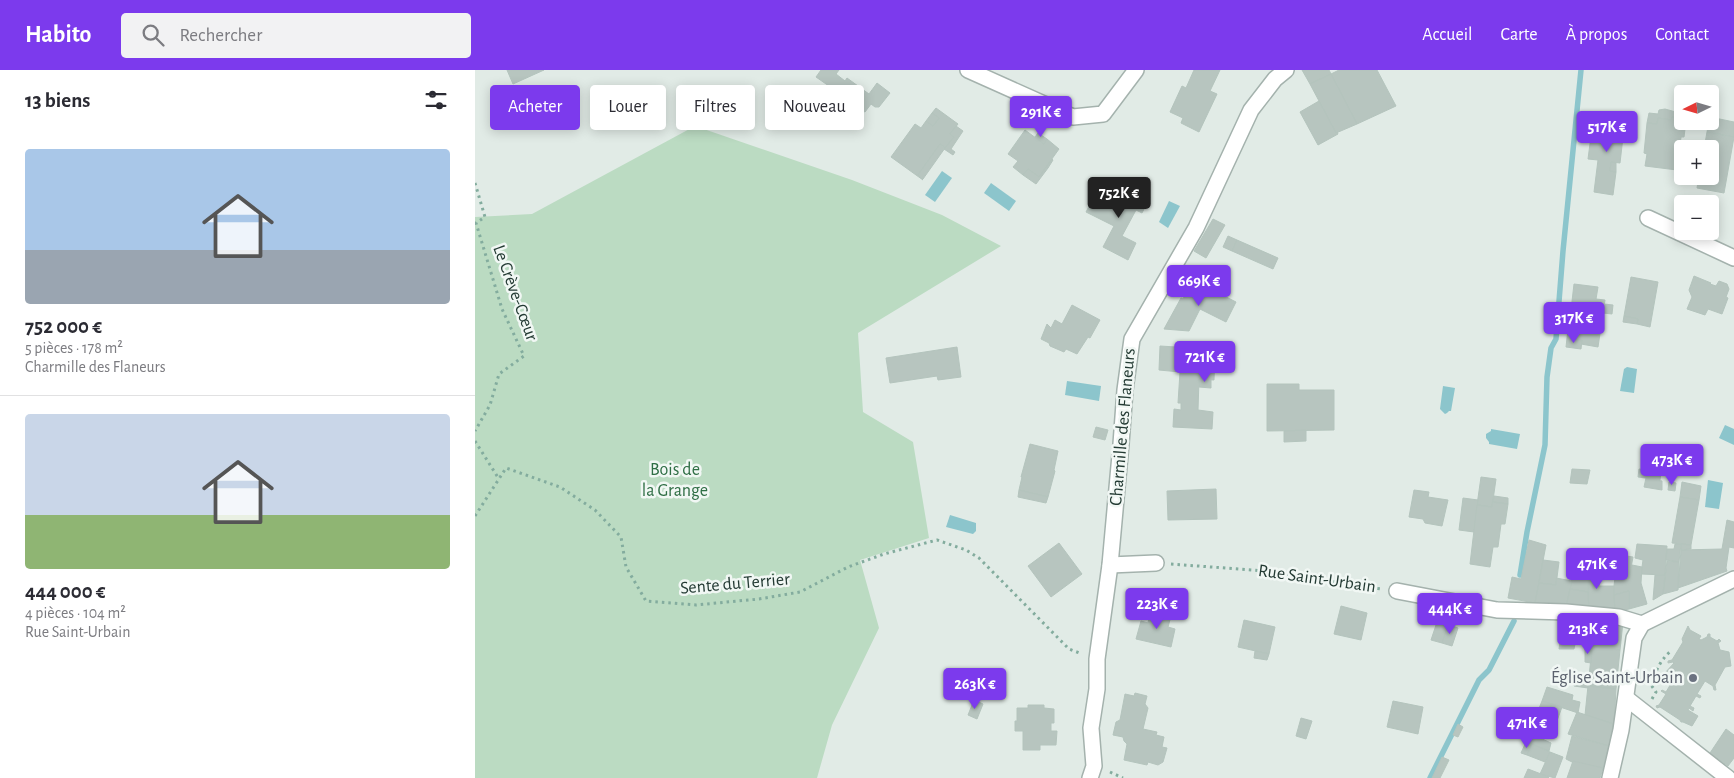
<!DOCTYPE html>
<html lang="fr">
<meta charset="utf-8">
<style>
body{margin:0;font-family:"Alegreya Sans",sans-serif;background:#f2f2f3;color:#2b2b33;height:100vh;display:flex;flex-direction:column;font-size:19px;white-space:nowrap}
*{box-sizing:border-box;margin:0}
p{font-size:16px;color:#7c7c81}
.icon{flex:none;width:28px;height:28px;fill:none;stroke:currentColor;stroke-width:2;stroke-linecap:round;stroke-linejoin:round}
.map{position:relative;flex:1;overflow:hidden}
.drawer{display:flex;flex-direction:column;background:#fff;width:475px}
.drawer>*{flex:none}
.top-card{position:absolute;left:15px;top:15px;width:475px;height:45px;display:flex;gap:10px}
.needle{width:32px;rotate:265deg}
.buttons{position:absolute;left:1199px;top:15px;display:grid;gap:10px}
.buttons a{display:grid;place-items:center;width:45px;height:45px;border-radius:5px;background:#fff;box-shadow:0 2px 12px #0003;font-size:25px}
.price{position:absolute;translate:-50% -42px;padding:0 11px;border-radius:5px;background:#7c3aed;color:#fff;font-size:16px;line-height:32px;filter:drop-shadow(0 1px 2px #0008)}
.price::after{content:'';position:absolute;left:50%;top:30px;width:15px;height:11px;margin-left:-8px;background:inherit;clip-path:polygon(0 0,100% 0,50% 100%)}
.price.active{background:#222;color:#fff}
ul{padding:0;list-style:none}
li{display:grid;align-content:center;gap:10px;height:265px;padding:0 25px}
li+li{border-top:1px solid #e1e1e2}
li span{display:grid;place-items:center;height:155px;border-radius:5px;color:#555}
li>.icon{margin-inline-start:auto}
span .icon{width:90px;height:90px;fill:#fffc;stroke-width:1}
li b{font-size:21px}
h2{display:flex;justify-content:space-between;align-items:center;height:60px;padding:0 25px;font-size:21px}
.tag{padding:0 18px;border-radius:5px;background:#fff;box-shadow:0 2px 12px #0003;font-size:18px;line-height:45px}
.tag.active{background:#7c3aed;color:#fff}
header{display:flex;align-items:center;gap:30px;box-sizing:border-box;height:70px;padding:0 25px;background:#7c3aed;color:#fff}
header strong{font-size:24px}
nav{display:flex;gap:28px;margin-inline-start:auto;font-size:18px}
.search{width:350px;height:45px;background:#f2f2f3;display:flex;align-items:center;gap:12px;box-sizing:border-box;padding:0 18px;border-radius:5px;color:#7c7c81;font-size:19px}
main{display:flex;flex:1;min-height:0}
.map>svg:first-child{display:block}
.green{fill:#bbdbc2}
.water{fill:#8cc5cc}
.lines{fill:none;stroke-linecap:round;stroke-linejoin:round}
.stream{stroke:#8cc5cc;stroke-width:5.5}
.building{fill:#b7c5bf;stroke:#b4c4bd}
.street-casing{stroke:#a4b2ad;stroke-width:18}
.path{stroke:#83ac9e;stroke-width:3;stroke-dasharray:2.5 4;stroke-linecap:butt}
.street{stroke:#fff;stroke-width:15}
.worship-dot{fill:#6b7280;stroke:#f1f7f4;stroke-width:2}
.labels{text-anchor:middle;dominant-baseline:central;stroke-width:5;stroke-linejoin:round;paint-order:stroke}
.street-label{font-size:18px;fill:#233a33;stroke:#f1f7f4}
.park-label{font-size:18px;fill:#2f6e45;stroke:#f1f7f4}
.worship-label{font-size:18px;fill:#5b616d;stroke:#f1f7f4;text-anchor:end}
</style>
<header>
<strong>Habito</strong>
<div class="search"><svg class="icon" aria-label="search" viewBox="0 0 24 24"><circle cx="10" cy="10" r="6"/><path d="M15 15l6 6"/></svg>Rechercher</div>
<nav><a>Accueil</a><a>Carte</a><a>À propos</a><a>Contact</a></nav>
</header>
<main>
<section class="drawer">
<h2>13 biens<svg class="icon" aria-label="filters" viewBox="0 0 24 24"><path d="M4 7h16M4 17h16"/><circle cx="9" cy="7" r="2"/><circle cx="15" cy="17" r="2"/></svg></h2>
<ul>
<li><span style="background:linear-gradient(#a9c7e8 65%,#9aa5b1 0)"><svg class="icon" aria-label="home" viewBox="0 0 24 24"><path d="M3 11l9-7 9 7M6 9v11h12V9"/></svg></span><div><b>752 000 €</b><p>5 pièces · 178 m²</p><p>Charmille des Flaneurs</p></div></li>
<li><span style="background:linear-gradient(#c9d6e8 65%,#8fb573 0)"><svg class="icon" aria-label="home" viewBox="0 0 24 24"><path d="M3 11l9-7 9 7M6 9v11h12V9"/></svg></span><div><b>444 000 €</b><p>4 pièces · 104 m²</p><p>Rue Saint-Urbain</p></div></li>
</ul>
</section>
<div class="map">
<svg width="1259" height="708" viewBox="0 0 1259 708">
<rect width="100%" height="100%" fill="#e1ebe6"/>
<polygon class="green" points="220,56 377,110 467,145 526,176 383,263 388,342 438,372 454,468 385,490 404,558 357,655 342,708 0,708 0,147 57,144"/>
<g class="water">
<polygon points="467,101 477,108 460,132 450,125"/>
<polygon points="516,113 541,131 534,141 509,123"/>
<polygon points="694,131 705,136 693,158 684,152"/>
<polygon points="1152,297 1162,299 1159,323 1145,321 1149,299"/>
<polygon points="592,311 626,316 624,331 590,325"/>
<polygon points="968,316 980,318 976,341 974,341 972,343 970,344 965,339"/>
<polygon points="1250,355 1259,359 1259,375 1244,368"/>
<polygon points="1016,359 1045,364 1042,379 1014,374 1014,372 1011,368 1011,364 1016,361"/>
<polygon points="1233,410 1248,413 1244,439 1230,437"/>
<polygon points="475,445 501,453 501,461 498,464 471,457"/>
</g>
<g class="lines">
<g class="stream">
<polyline points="1045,505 1052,462 1070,375 1072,307 1076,278 1081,269 1088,181 1106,0"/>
<polyline points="955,708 1004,610 1014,600 1039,551"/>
</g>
</g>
<g class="building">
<polygon points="32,0 69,0 38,14"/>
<polygon points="346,0 364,0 361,4 370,11 372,8 394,24 402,13 415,23 404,37 400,37 396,34 390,42 388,41 385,45 380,42 384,37 341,7"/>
<polygon points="719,0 745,0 735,21 742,24 724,62 706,53 708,48 695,42 707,16 711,18"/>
<polygon points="827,0 854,0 856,4 835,14"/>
<polygon points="864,0 902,0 921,36 882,54 856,4"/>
<polygon points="856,4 882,54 861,63 835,14"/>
<polygon points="844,31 861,63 862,62 863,64 843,75 825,42"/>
<polygon points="461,38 483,54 475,64 479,67 471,78 465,74 443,105 448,110 416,87 440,54 446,58 451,51 458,56 464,48 457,43"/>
<polygon points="1190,39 1208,44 1208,49 1197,47 1196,50 1183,48 1182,54 1172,53 1174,43 1183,44 1184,40"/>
<polygon points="457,43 464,48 458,56 451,51"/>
<polygon points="1197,47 1208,49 1208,51 1211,51 1209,67 1206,67 1205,76 1208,76 1206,88 1204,88 1202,100 1170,96 1172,84 1169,83 1172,53 1182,54 1183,48 1196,50"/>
<polygon points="1235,47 1259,52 1259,67 1232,62"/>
<polygon points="1118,51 1144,54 1144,51 1153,52 1151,68 1148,67 1145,93 1136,92 1135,101 1141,102 1138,125 1119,122 1123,90 1113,89"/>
<polygon points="481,56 488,61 476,79 480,82 478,85 469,79 479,67 475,64"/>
<polygon points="550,60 569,74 572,69 584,79 564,107 553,99 548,105 538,97 543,91 533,84"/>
<polygon points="1232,62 1259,67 1249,123 1222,118 1224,106 1235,106 1235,79 1229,79"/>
<polygon points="563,63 572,69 569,74 560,67"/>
<polygon points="465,74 470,78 448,109 443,105"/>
<polygon points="577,89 578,90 573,98 561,114 548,105 553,99 564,107"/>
<polygon points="1136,92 1141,93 1141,102 1135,101"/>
<polygon points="654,116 675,127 667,143 661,140 647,166 661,173 653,190 628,177 639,156 611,142 620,125 638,134 640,131 644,134"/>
<polygon points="738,149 750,155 731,188 719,181"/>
<polygon points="753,166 762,170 757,181 748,177"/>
<polygon points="762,170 803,188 798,199 757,181"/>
<polygon points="1219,206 1236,213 1235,214 1241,216 1244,211 1252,214 1254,219 1251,227 1253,228 1247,244 1233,239 1230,245 1212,239 1217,227 1214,220"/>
<polygon points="1156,207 1183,212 1175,257 1162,254 1163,249 1149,246"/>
<polygon points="718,210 761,232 751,252 725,239 714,261 689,259 706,228 708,229"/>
<polygon points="1099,214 1123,217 1121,229 1130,230 1123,277 1106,274 1107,270 1092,268 1093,259 1084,258 1085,239 1096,240"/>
<polygon points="1129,234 1138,235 1137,244 1128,243"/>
<polygon points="597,235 625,250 615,268 613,267 602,284 591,279 589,282 575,276 574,273 566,269 572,254 576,258 580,250 587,254"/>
<polygon points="1149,246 1163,249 1162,254 1148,252"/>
<polygon points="1092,268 1107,270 1106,279 1091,277"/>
<polygon points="685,276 733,279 732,282 740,282 739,310 724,309 723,340 738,342 737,359 698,357 699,339 706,340 706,333 703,333 705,302 684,300"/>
<polygon points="482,277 486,307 463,310 462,306 415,313 411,288"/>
<polygon points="724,309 736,309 736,318 724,317"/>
<polygon points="792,314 824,314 824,320 859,320 859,360 792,361"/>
<polygon points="621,357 633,360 630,370 618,367"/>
<polygon points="831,360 831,371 809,372 809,361"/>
<polygon points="555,374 583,381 579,400 580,401 573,427 544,420 547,407 546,407"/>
<polygon points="1097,399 1115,400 1112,414 1095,413"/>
<polygon points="1164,399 1186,402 1185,410 1163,407"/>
<polygon points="1006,407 1021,409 1017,437 1002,435"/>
<polygon points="1171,408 1187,411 1187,420 1169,417"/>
<polygon points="1194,412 1201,413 1200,421 1193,420"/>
<polygon points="1207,412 1226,416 1224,430 1205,427"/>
<polygon points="741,419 742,449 693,450 692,421"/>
<polygon points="544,420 573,427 571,433 543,427"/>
<polygon points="939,420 954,422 953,427 973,430 967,456 950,453 948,449 934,447"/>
<polygon points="1019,426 1033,428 1033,434 1018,432"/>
<polygon points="1205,427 1224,430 1216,475 1197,473"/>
<polygon points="988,428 1003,430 999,462 984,460"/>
<polygon points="1017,432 1033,434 1030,454 1026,454 1023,477 1018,477 1015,497 995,494 1002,435 1017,437"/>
<polygon points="1252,450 1259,452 1259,478 1254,477 1251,498 1252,501 1203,518 1206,480 1247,479"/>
<polygon points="1054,470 1071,475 1060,533 1033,528 1037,507 1046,509"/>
<polygon points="584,473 607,504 576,527 553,496"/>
<polygon points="1162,474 1192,476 1190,505 1166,504 1168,490 1160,488"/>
<polygon points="1200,474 1206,474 1204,492 1191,490 1192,479 1199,479"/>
<polygon points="1206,474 1216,475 1216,479 1206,480"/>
<polygon points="1102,479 1111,480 1109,495 1100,494"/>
<polygon points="1139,484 1158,487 1154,509 1140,507"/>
<polygon points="1068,490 1084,492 1081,515 1064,513"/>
<polygon points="1192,491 1204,492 1203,520 1188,524"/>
<polygon points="1100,494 1126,497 1124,516 1139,516 1140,542 1114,541 1112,515 1113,508 1105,506 1106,501 1099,499"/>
<polygon points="1157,495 1167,497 1166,513 1172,534 1154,539 1154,521 1139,525 1139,516 1140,507 1154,509"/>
<polygon points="1098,499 1106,501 1105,506 1113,508 1113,522 1095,519"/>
<polygon points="1180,505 1190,505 1188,524 1178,530"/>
<polygon points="1081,508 1097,511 1091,537 1060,533 1064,513 1081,515"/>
<polygon points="1095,519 1113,522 1114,541 1091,537"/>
<polygon points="1154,521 1154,539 1140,542 1139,525"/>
<polygon points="866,536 892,543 886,570 859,564"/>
<polygon points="675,542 696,546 693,557 700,559 696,577 661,569 666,551 673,553"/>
<polygon points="1115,549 1148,552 1145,580 1112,576"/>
<polygon points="769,550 800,557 794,584 763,577"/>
<polygon points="962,552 973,555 967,573 956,570"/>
<polygon points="973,555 983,558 977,576 967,573"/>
<polygon points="1213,556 1215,560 1226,566 1224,569 1226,570 1232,567 1233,564 1235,564 1235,567 1242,571 1244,569 1246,571 1243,573 1245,580 1254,582 1256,596 1250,597 1240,615 1241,620 1239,620 1238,616 1230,611 1222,624 1226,626 1225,628 1221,626 1215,636 1219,638 1218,641 1214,638 1213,640 1223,646 1217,656 1208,652 1206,652 1205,650 1185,637 1182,638 1181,636 1184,635 1191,624 1186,621 1187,620 1191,622 1197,612 1189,604 1199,593 1198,592 1193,593 1193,591 1197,590 1208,572 1207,569"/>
<polygon points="1085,572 1100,574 1099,579 1084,579"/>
<polygon points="1111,576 1145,580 1141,619 1113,616 1117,578 1110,577"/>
<polygon points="1110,577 1117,578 1116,593 1110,592"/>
<polygon points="780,581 794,584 792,590 779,588"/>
<polygon points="1100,610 1113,612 1113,618 1099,616"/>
<polygon points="1113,616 1141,619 1139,654 1110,645"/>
<polygon points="1072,617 1098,625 1097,630 1105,632 1103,643 1067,631"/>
<polygon points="660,623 672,626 670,634 673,638 668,659 682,662 681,665 689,667 687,677 692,678 688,692 683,695 673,692 672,695 649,690 652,674 649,671 648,667 638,665 641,652 645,650 650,624 659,626"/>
<polygon points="499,630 508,634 502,649 493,645"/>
<polygon points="918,631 948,637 943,664 912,657"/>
<polygon points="1067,631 1087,637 1079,659 1059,651"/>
<polygon points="553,635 569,635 569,638 579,639 579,653 576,653 576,661 582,661 581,675 565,675 565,680 548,680 548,661 540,661 540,651 542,651 542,638 553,638"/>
<polygon points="1102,642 1139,654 1134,676 1093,664"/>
<polygon points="826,648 837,651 831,669 821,666"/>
<polygon points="983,654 988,657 983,667 978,665"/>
<polygon points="1251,659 1259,665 1259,688 1253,696 1235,683"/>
<polygon points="1054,663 1076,673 1074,681 1051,672"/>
<polygon points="1097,666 1134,676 1128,698 1097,692 1091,689"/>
<polygon points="1051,672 1057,674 1052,685 1046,683"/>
<polygon points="1057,674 1075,682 1070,692 1052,685"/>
<polygon points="1075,682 1088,687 1080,708 1065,704"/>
<polygon points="967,687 974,690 965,708 957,708"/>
<polygon points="1098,691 1128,698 1125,708 1092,708"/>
<polygon points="1053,699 1074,707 1073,708 1049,708"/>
</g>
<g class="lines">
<defs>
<g id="street">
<polyline points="493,0 598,47 628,44 661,0"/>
<polyline points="1173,148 1259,188"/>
<polyline points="635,495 681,493"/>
<polyline points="922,521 1022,540 1091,542 1144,547 1167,554"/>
<polyline points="1151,628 1253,708"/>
<polyline points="615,708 619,696 616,658 622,619 622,589 635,495 646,374 650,320 657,269 721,158 776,40 800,9 811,0"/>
<polyline points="1135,708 1146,660 1159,568 1167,554 1259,509"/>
</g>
</defs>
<use href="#street" class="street-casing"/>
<g class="path">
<polyline points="0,113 10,147 1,153 27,239 49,286 24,304 15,335 0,361"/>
<polyline points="0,371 24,409"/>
<polyline points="0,446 31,398 85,417 120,440 146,467 151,497 171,531 221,535 284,529 325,522 373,497 409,484 462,470 491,480 504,488 594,579 607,584"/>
<polyline points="696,494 790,501 906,519"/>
<path d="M1177 629 1181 622 1176 615C1181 601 1185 590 1196 581"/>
<polyline points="635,702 648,708"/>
</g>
<use href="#street" class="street"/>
</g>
<circle class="worship-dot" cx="1218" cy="608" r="5"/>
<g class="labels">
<g class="street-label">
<text transform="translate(40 223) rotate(70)">Le Crève-Cœur</text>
<text transform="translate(648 357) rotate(-85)">Charmille des Flaneurs</text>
<text transform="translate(842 509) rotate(8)">Rue Saint-Urbain</text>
<text transform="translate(260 514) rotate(-5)">Sente du Terrier</text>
</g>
<g class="park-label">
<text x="200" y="400">Bois de<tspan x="200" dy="21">la Grange</tspan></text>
</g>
<g class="worship-label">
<text x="1208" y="608">Église Saint-Urbain</text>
</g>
</g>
</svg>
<div class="buttons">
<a><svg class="needle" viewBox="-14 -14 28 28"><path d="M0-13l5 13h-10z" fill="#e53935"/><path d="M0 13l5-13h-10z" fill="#7c7c81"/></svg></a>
<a>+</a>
<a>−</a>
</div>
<b class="price" style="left:566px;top:68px">291K €</b>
<b class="price" style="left:1132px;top:83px">517K €</b>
<b class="price active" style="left:644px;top:149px">752K €</b>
<b class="price" style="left:724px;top:237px">669K €</b>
<b class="price" style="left:1099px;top:274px">317K €</b>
<b class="price" style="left:730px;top:313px">721K €</b>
<b class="price" style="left:1197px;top:416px">473K €</b>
<b class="price" style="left:1122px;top:520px">471K €</b>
<b class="price" style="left:682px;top:560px">223K €</b>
<b class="price" style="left:975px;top:565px">444K €</b>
<b class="price" style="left:1113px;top:585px">213K €</b>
<b class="price" style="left:500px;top:640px">263K €</b>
<b class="price" style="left:1052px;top:679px">471K €</b>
<div class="top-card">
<a class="tag active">Acheter</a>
<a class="tag">Louer</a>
<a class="tag">Filtres</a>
<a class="tag">Nouveau</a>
</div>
</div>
</main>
